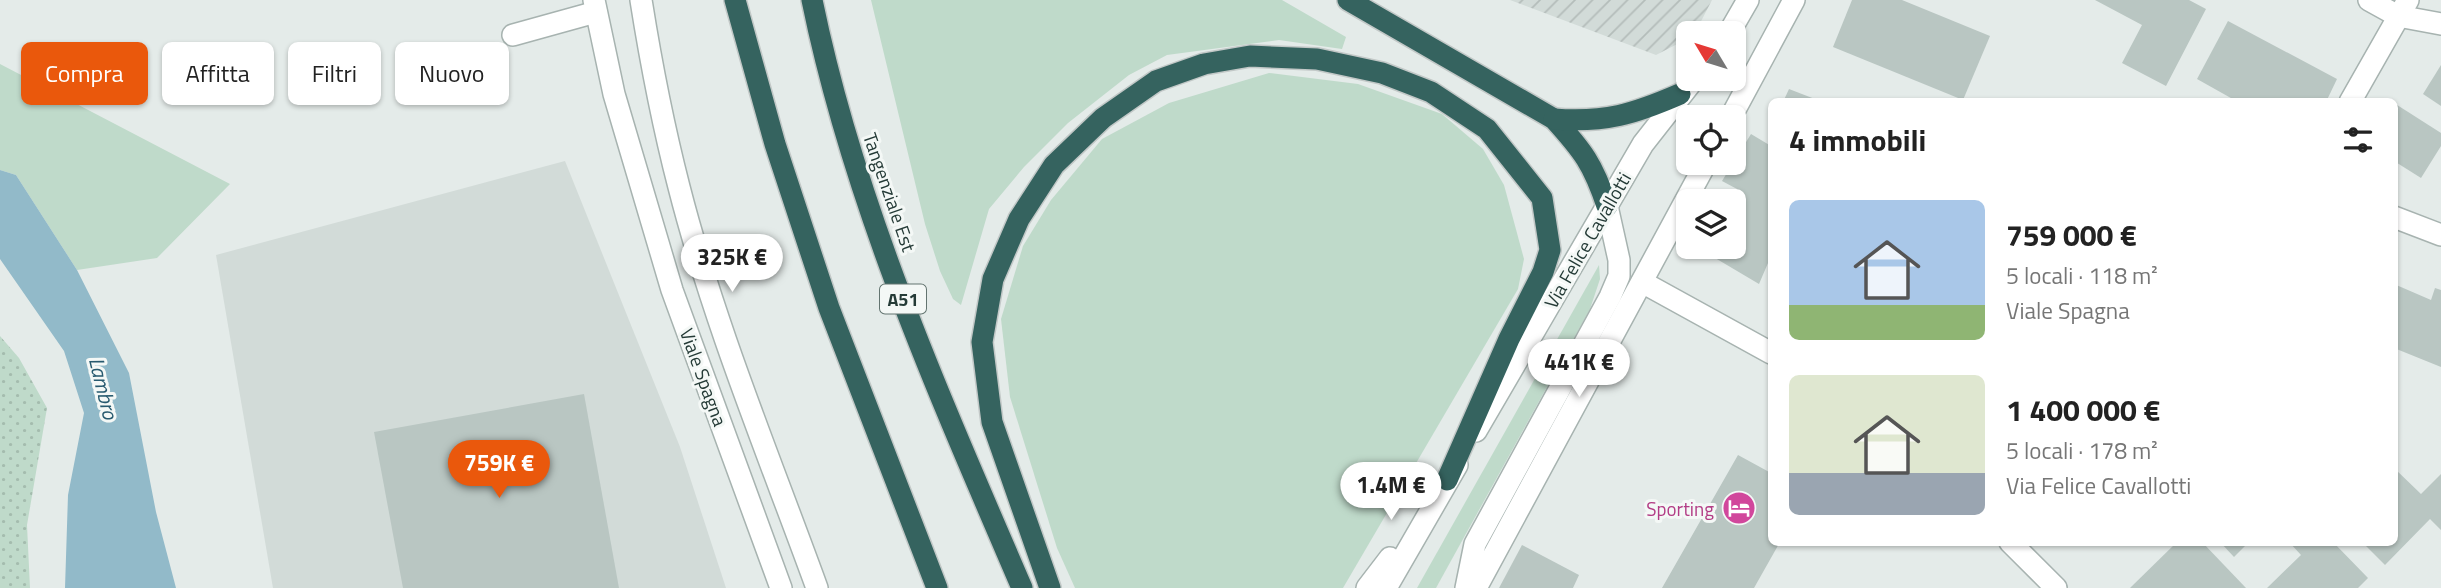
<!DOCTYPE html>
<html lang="it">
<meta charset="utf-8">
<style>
body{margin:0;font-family:"Titillium Web",sans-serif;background:#f2f2f2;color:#222;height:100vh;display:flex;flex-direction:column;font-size:26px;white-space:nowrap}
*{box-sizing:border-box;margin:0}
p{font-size:23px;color:#767676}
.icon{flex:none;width:38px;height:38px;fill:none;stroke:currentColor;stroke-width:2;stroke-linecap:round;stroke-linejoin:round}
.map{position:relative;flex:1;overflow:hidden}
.details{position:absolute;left:1768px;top:98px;width:630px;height:448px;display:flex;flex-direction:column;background:#fff;border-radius:10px;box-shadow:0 2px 5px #0004}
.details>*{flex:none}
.top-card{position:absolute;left:21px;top:42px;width:665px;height:63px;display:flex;gap:14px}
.needle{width:46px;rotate:308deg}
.buttons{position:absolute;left:1676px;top:21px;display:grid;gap:14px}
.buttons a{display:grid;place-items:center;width:70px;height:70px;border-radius:10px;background:#fff;box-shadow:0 2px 5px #0004;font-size:35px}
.price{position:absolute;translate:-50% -60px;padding:0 16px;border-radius:24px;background:#fff;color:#222;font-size:23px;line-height:46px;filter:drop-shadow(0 2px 4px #0008)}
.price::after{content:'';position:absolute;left:50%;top:42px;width:21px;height:16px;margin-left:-10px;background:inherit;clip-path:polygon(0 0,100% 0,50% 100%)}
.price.on{background:#ea580c;color:#fff}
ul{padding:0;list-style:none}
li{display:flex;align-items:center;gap:21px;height:175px;padding:0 21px}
li span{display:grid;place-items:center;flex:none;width:196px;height:140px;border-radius:10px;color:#555}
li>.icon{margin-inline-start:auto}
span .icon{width:84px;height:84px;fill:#fffc;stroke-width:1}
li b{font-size:30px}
h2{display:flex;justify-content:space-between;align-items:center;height:84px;padding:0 21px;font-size:30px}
.pill{padding:0 24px;border-radius:10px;background:#fff;box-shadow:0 2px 5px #0004;font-size:24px;line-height:63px}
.pill.on{background:#ea580c;color:#fff}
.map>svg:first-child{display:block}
.built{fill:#d2dbd8}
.industrial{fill:url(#industrial-furrows)}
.grass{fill:#bfdaca}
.park{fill:url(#park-dots)}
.water{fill:#92bac9}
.building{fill:#b9c6c2}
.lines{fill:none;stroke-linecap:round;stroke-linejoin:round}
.minor-casing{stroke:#a7b3b0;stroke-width:24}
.highway-casing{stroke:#c2c8c7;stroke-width:24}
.minor{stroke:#fff;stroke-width:21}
.highway{stroke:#35635f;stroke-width:21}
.labels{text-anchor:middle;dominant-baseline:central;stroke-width:6;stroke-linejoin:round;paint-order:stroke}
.shield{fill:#f4f8f6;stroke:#637470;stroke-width:2}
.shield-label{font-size:18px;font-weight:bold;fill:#253b37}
.street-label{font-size:19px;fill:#253b37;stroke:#f4f8f6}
.hotel-label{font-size:19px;fill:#b23c85;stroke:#f4f8f6;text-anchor:end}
.water-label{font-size:21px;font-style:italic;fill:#275a6f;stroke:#f4f8f6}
</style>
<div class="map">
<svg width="2441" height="588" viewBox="0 0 2441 588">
<defs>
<pattern id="industrial-furrows" width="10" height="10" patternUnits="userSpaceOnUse" patternTransform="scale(1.75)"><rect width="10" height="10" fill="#d2dbd8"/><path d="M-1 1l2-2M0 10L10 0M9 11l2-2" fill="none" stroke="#b4bdba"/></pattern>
<pattern id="park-dots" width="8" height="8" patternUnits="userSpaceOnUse" patternTransform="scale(1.75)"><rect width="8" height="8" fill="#bfdaca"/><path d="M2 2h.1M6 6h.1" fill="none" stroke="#a4bcae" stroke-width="1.8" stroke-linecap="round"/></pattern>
</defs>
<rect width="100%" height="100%" fill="#e4ebe9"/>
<polygon class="built" points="565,161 680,447 726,588 273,588 216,255"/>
<polygon class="industrial" points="1510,0 1712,0 1695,33 1689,33 1689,38 1656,55"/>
<g class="grass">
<polygon points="871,0 1282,0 1346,37 1342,49 1279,40 1167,55 1129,75 1068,123 1024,167 989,209 961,305 953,299 940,271 925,224"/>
<polygon points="0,64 230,184 157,258 77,270 16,175 0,170"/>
<polygon points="1269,73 1358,84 1442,114 1483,149 1504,185 1524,259 1518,289 1343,588 1075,588 1057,548 1010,397 1001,319 1023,246 1051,200 1102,139 1169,103"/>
<polygon points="1599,265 1600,279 1590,309 1436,588 1417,588"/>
</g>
<polygon class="park" points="0,336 19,358 47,408 27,525 30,588 0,588"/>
<polygon class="water" points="0,170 16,175 77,270 129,373 156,512 176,588 65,588 68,495 84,413 64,351 0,259"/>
<g class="building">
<polygon points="1852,0 1902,0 1990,36 1963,100 1833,47"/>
<polygon points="2095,0 2189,0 2206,9 2166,86 2122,63 2142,25"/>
<polygon points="2228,21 2337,79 2326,102 2238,102 2197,79"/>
<polygon points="2441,65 2441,106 2423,94"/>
<polygon points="1789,89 1820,101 1820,102 1783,102"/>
<polygon points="2394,103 2441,133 2441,146 2421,178 2394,161"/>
<polygon points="1751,134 1771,146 1771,256 1759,284 1705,252 1708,247 1734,247 1734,201 1731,201 1737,189 1722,181"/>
<polygon points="2394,284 2431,300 2435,288 2441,290 2441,367 2394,348"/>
<polygon points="584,394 619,588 403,588 374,432"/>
<polygon points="1738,455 1771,473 1771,542 1780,542 1754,588 1662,588"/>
<polygon points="2394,468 2421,494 2441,474 2441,530 2430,519 2385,565 2362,542 2394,542"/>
<polygon points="2177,542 2202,542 2246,588 2130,588"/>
<polygon points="2220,542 2249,542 2234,557"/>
<polygon points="2289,542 2333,542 2368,578 2358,588 2267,588 2301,555"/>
<polygon points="1522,545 1579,575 1573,588 1499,588"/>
</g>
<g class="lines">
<defs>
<g id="minor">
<polyline points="594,0 614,94 672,290 781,588"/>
<path d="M641 0C651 63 663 125 679 187 714 324 769 456 817 588"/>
<polyline points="2369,0 2398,16 2441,24"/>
<polyline points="1729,33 1748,0"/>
<polyline points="513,35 596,12"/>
<polyline points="2350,102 2408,0"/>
<polyline points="1731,117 1794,0"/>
<polyline points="2394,217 2441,235"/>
<polyline points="1642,282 1771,353"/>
<polyline points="1476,431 1643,144 1694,79"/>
<polyline points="2010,542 2056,588"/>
<polyline points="1367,588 1390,558"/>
<polyline points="1386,588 1457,465"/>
<polyline points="1466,588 1475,544 1610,297 1619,276 1619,260 1607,206"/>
<polyline points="1476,588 1706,163"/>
</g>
<g id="highway">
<polyline points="735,0 775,144 829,308 937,588"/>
<path d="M812 0C854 205 940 397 1022 588"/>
<path d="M1348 0 1554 119C1583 151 1593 164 1607 206"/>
<path d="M1554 119C1605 123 1634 114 1680 94"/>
<polyline points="1050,588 992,422 982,342 993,279 1019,219 1054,165 1103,118 1156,81 1204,64 1250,56 1317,59 1382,73 1431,92 1487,129 1542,198 1550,250 1543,272 1509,339 1447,480"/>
</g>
</defs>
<use href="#minor" class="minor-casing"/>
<use href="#highway" class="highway-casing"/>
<use href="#minor" class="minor"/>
<use href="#highway" class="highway"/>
</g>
<defs>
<symbol id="hotel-disc" viewBox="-11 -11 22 22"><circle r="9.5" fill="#d1479c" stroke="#f4f8f6"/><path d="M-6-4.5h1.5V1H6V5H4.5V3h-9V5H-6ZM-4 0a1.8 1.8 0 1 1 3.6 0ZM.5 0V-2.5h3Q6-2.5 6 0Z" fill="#fff"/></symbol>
</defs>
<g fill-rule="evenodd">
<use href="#hotel-disc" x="1720" y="489" width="38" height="38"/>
</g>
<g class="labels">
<rect class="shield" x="880" y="284.5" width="46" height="29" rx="5"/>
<g class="shield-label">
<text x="903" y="299">A51</text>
</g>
<g class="street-label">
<text transform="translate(890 192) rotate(71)">Tangenziale Est</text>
<text transform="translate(1587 240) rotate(-60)">Via Felice Cavallotti</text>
<text transform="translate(704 377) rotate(70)">Viale Spagna</text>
</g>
<g class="hotel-label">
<text x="1714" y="508">Sporting</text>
</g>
<g class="water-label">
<text transform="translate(104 388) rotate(76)">Lambro</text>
</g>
</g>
</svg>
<div class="buttons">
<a><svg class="needle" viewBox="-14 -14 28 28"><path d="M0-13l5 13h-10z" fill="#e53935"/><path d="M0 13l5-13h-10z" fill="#767676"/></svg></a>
<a><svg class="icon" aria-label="locate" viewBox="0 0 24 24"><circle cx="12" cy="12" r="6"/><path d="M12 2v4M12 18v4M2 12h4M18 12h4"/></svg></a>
<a><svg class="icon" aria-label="layers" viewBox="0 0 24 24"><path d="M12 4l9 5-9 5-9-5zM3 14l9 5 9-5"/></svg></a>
</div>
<b class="price" style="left:732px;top:294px">325K €</b>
<b class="price" style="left:1579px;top:399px">441K €</b>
<b class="price on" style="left:499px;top:500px">759K €</b>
<b class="price" style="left:1391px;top:522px">1.4M €</b>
<div class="top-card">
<a class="pill on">Compra</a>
<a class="pill">Affitta</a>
<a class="pill">Filtri</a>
<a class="pill">Nuovo</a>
</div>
<section class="details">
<h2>4 immobili<svg class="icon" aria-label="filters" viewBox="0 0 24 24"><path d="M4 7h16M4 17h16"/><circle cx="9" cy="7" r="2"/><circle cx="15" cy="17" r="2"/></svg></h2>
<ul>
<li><span style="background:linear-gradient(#a9c7e8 75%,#8fb573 0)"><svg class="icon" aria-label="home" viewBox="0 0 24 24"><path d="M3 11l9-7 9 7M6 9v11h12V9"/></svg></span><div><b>759 000 €</b><p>5 locali · 118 m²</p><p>Viale Spagna</p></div></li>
<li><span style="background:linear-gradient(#dfe7d0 70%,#9aa5b1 0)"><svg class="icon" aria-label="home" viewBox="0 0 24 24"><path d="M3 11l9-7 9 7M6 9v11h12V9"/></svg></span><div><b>1 400 000 €</b><p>5 locali · 178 m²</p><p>Via Felice Cavallotti</p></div></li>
</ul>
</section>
</div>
